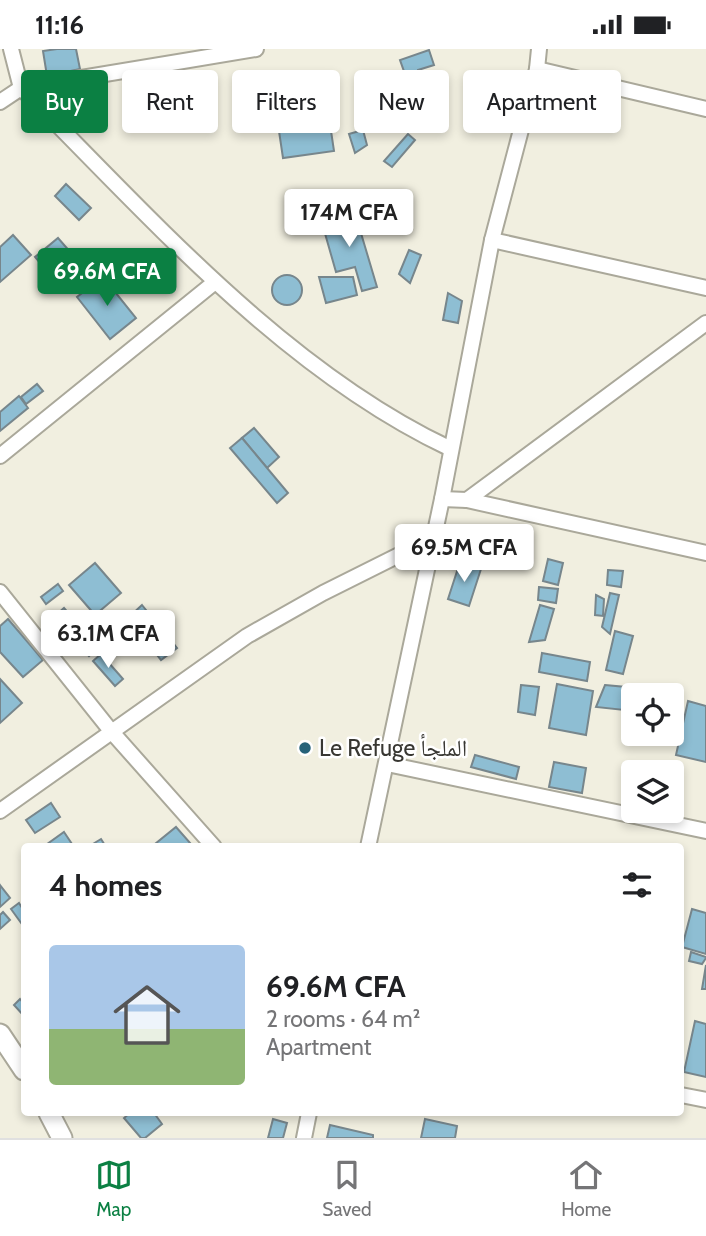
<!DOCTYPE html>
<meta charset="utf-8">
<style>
body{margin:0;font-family:Cabin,"Noto Naskh Arabic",sans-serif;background:#f6f6f6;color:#202124;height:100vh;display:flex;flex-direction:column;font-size:26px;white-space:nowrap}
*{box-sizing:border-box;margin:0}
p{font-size:23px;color:#757577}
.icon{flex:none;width:38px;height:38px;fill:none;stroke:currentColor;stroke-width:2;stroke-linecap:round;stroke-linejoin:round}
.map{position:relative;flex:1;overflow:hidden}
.panel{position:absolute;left:21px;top:794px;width:663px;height:273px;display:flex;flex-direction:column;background:#fff;border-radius:7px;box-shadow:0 4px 10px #0003}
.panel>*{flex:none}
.banner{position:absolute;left:21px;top:21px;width:665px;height:63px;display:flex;gap:14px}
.buttons{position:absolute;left:621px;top:634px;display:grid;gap:14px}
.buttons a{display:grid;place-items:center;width:63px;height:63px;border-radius:7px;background:#fff;box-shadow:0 4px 10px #0003;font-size:35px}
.price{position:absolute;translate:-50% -60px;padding:0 16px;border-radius:7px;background:#fff;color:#222;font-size:23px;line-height:46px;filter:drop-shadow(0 2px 4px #0008)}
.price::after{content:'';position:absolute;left:50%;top:42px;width:21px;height:16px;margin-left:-10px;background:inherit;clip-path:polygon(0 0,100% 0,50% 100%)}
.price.on{background:#0b8043;color:#fff}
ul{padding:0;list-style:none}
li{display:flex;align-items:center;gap:21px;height:175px;padding:0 28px}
li span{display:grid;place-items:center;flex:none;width:196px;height:140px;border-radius:7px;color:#555}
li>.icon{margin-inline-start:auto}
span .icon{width:84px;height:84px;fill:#fffc;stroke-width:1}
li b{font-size:30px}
h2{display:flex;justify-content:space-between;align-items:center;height:84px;padding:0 28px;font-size:30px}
.pill{padding:0 24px;border-radius:7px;background:#fff;box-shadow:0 4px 10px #0003;font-size:24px;line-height:63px}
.pill.on{background:#0b8043;color:#fff}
.status{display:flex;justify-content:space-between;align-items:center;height:49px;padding:0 35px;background:#fff;direction:ltr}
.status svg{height:19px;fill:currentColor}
.dock{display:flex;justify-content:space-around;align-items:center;height:98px;border-top:2px solid #e0e0e0;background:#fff;font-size:19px;color:#757577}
.dock a{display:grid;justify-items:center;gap:4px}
.dock .on{color:#0b8043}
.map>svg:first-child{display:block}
.building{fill:#8ebed3;stroke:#77868c;stroke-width:2}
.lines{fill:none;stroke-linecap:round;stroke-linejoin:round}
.street-casing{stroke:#aaa89a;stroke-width:18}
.secondary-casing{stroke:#aaa89a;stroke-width:23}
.street{stroke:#fff;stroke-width:14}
.secondary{stroke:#fff;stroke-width:19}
.poi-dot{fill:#266279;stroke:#fff;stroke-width:2.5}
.labels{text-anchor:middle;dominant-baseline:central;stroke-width:5;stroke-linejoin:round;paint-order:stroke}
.poi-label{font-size:23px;fill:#383732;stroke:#fff;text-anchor:start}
</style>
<div class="status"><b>11:16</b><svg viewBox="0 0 49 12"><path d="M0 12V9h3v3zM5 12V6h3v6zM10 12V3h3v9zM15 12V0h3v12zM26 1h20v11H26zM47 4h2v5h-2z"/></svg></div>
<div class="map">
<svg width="706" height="1089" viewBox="0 0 706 1089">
<rect width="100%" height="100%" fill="#f1efe0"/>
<g class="building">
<polygon points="57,0 76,0 80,20 47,27 43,2"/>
<polygon points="429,1 434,16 418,21 420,39 411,42 400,11"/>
<polygon points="327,55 334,102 283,109 276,62"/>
<polygon points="363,81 367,96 355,104 349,85"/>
<polygon points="408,85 415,91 392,118 384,112"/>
<polygon points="66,135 91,159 79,171 55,147"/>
<polygon points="377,149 407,158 400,181 370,171"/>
<polygon points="355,164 377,238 362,242 355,218 336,223 322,174"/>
<polygon points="13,186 31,206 0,233 0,198"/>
<polygon points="58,189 79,213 56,233 35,208"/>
<polygon points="409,201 421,206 410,234 399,225"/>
<circle cx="287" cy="241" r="15"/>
<polygon points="103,228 136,269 110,290 77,248"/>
<polygon points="319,228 353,228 357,246 326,254"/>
<polygon points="448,244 462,252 458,274 443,271"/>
<polygon points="37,335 43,342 26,355 21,348"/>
<polygon points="19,347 28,359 0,382 0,363"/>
<polygon points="254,379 279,408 267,419 242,389"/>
<polygon points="242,389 288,444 277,454 230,399"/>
<polygon points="548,510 563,514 558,536 543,532"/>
<polygon points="460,513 481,520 469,557 448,550"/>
<polygon points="95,514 121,544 95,566 69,536"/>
<polygon points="608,521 623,522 621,538 607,536"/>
<polygon points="58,535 63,542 46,555 41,548"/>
<polygon points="539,538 558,540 556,554 538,551"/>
<polygon points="610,544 619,546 610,585 602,578"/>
<polygon points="596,546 604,550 603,567 595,566"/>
<polygon points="142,556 154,571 142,582 130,567"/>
<polygon points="540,556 554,560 545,591 529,593"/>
<polygon points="64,559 77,574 69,580 56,566"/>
<polygon points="8,570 43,611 23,628 0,603 0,577"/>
<polygon points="103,577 112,586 89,607 80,598"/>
<polygon points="122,579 130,588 114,602 106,592"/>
<polygon points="615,582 633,587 623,625 606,621"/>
<polygon points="170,590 177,599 161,611 154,602"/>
<polygon points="542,604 590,613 587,632 539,623"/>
<polygon points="101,605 123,630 115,637 93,612"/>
<polygon points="0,630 22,654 0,674"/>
<polygon points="557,635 593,642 586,686 549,679"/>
<polygon points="521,636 539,638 535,666 518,663"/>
<polygon points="605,636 626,638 624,661 596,658"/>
<polygon points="688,652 706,657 706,713 676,706"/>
<polygon points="475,706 519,718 516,730 471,718"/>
<polygon points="554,713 586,719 582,744 549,738"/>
<polygon points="51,754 60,768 35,784 26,771"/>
<polygon points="176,778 191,795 187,798 157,798 155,795"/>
<polygon points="64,783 74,798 43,798"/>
<polygon points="101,790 106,798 88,798"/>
<polygon points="0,836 10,849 0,858"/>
<polygon points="19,854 24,862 24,878 11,860"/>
<polygon points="692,860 706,864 706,905 682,898"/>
<polygon points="3,863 10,871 0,880 0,866"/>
<polygon points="691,903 706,908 706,909 702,915 689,912"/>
<polygon points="706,916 706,940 702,940"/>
<polygon points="20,950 24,955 24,967 14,956"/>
<polygon points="695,972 706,975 706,1028 684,1023"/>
<polygon points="130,1064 154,1064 162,1075 145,1089 141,1089 124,1069"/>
<polygon points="273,1070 287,1074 283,1089 268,1089"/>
<polygon points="425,1070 457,1077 455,1089 421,1089"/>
<polygon points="330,1076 373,1086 373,1089 327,1089"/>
</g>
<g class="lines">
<defs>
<g id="street">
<path d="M11 0 21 39C149 167 284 321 449 399"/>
<polyline points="537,20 706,60"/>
<polyline points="0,53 21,39 256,0"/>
<polyline points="492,191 706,239"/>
<polyline points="0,407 215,233"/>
<polyline points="442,450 467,451 706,504"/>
<polyline points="467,451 706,274"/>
<polyline points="0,543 111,682 214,798"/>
<polyline points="387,715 706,782"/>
<polyline points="0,762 247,587 323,544 433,489"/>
<polyline points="368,798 442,450 492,191 537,20 539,0"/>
<polyline points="681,1046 706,1051"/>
<polyline points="304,1089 309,1064"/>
</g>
<g id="secondary">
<polyline points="0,985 24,1021"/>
<polyline points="49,1064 62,1089"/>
</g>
</defs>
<use href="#street" class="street-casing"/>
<use href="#secondary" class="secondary-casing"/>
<use href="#street" class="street"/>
<use href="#secondary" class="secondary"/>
</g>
<circle class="poi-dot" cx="305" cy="699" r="7"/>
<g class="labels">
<g class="poi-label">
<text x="319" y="699">Le Refuge الملجأ</text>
</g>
</g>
</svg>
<div class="buttons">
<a><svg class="icon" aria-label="locate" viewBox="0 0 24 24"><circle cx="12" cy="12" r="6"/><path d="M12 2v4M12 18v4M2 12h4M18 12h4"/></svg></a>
<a><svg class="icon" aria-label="layers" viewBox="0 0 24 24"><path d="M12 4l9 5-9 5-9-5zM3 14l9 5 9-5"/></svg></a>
</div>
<b class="price" style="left:349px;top:200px">174M CFA</b>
<b class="price on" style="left:107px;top:259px">69.6M CFA</b>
<b class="price" style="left:464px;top:535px">69.5M CFA</b>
<b class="price" style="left:108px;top:621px">63.1M CFA</b>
<div class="banner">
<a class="pill on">Buy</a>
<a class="pill">Rent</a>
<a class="pill">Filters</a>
<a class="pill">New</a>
<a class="pill">Apartment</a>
</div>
<section class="panel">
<h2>4 homes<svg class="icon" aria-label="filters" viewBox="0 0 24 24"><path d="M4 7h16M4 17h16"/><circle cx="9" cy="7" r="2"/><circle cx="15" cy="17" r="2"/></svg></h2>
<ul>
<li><span style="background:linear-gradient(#a9c7e8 60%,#8fb573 0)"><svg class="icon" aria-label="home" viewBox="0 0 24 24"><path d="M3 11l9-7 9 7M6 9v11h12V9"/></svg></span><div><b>69.6M CFA</b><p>2 rooms · 64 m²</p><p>Apartment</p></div></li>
</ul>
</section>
</div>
<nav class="dock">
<a class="on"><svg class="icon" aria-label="map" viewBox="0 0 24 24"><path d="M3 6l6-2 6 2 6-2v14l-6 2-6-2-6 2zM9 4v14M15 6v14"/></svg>Map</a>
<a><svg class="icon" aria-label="saved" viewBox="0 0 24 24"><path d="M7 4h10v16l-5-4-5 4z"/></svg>Saved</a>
<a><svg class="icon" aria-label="home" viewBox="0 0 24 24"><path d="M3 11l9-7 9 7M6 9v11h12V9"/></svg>Home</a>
</nav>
